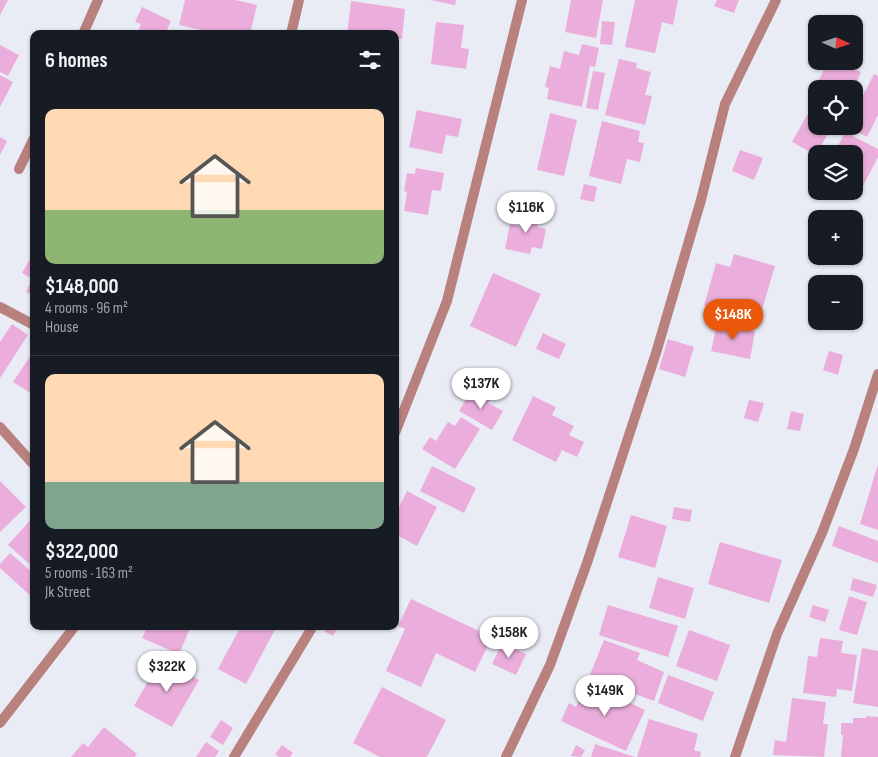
<!DOCTYPE html>
<meta charset="utf-8">
<style>
body{margin:0;font-family:"Sofia Sans Condensed",sans-serif;background:#20242c;color:#f1f3f6;height:100vh;display:flex;flex-direction:column;font-size:19px;white-space:nowrap}
*{box-sizing:border-box;margin:0}
p{font-size:16px;color:#9ea1a6}
.icon{flex:none;width:28px;height:28px;fill:none;stroke:currentColor;stroke-width:2;stroke-linecap:round;stroke-linejoin:round}
.map{position:relative;flex:1;overflow:hidden}
.details{position:absolute;left:30px;top:30px;width:369px;height:600px;display:flex;flex-direction:column;background:#171b24;border-radius:10px;box-shadow:0 1px 4px #0004}
.details>*{flex:none}
.needle{width:32px;rotate:93deg}
.fabs{position:absolute;left:808px;top:15px;display:grid;gap:10px}
.fabs a{display:grid;place-items:center;width:55px;height:55px;border-radius:10px;background:#171b24;box-shadow:0 1px 4px #0004;font-size:25px}
.price{position:absolute;translate:-50% -42px;padding:0 11px;border-radius:18px;background:#fff;color:#222;font-size:16px;line-height:32px;filter:drop-shadow(0 1px 2px #0008)}
.price::after{content:'';position:absolute;left:50%;top:30px;width:15px;height:11px;margin-left:-8px;background:inherit;clip-path:polygon(0 0,100% 0,50% 100%)}
.price.current{background:#ea580c;color:#fff}
ul{padding:0;list-style:none}
li{display:grid;align-content:center;gap:10px;height:265px;padding:0 15px}
li+li{border-top:1px solid #363941}
li span{display:grid;place-items:center;height:155px;border-radius:10px;color:#555}
li>.icon{margin-inline-start:auto}
span .icon{width:90px;height:90px;fill:#fffc;stroke-width:1}
li b{font-size:21px}
h2{display:flex;justify-content:space-between;align-items:center;height:60px;padding:0 15px;font-size:21px}
.map>svg:first-child{display:block}
.building{fill:#ebaedc}
.lines{fill:none;stroke-linecap:round;stroke-linejoin:round}
.minor{stroke:#b8817e;stroke-width:10}
</style>
<div class="map">
<svg width="878" height="757" viewBox="0 0 878 757">
<rect width="100%" height="100%" fill="#e9ebf5"/>
<g class="building">
<polygon points="0,0 8,0 0,15"/>
<polygon points="185,0 235,0 257,5 250,34 232,34 215,30 215,33 179,25"/>
<polygon points="430,0 456,0 455,5"/>
<polygon points="571,0 603,0 596,38 565,32"/>
<polygon points="635,0 678,0 673,25 662,22 655,53 625,47"/>
<polygon points="717,0 739,0 734,13 714,6"/>
<polygon points="351,1 405,9 402,39 395,38 395,34 347,34"/>
<polygon points="142,7 171,21 165,34 137,34 141,24 135,22"/>
<polygon points="602,21 615,22 612,45 600,44"/>
<polygon points="436,22 464,25 461,48 469,49 466,69 431,64"/>
<polygon points="582,44 599,48 595,67 590,66 582,107 547,99 549,88 545,87 550,66 560,69 564,51 579,55"/>
<polygon points="0,45 19,55 8,76 0,72"/>
<polygon points="619,59 637,63 636,68 651,72 645,95 652,96 645,125 605,115"/>
<polygon points="828,61 838,61 861,72 854,89 819,89 816,86"/>
<polygon points="593,71 605,73 598,110 586,108"/>
<polygon points="874,74 878,76 878,115 867,137 847,126 854,126 854,113"/>
<polygon points="0,75 13,82 0,107"/>
<polygon points="417,110 462,119 458,137 446,135 442,154 409,147"/>
<polygon points="550,113 577,120 564,176 537,170"/>
<polygon points="807,115 816,120 816,126 831,128 816,155 792,142"/>
<polygon points="602,121 640,131 638,142 644,143 640,162 627,159 621,184 589,176"/>
<polygon points="845,132 878,149 878,157 863,186 854,182 854,154 834,154"/>
<polygon points="0,137 7,141 0,155"/>
<polygon points="740,150 763,158 754,180 732,171"/>
<polygon points="416,168 444,173 441,191 432,190 428,215 404,211 407,192 404,191 407,173 415,174"/>
<polygon points="584,184 597,187 594,202 580,199"/>
<polygon points="524,208 540,212 537,227 546,229 542,249 532,247 530,254 505,249 510,224 520,226"/>
<polygon points="34,252 34,296 26,292 32,279 22,273"/>
<polygon points="734,254 775,266 758,323 704,306 716,263 730,267"/>
<polygon points="493,273 541,294 516,347 470,326"/>
<polygon points="12,324 28,335 0,378 0,342"/>
<polygon points="717,324 755,331 750,359 711,351"/>
<polygon points="543,333 566,344 559,359 536,349"/>
<polygon points="668,339 694,347 685,377 659,369"/>
<polygon points="829,351 843,355 838,375 823,370"/>
<polygon points="33,352 34,353 34,395 13,382"/>
<polygon points="479,391 491,398 488,403 503,411 492,430 459,411 470,392 476,396"/>
<polygon points="533,396 556,407 552,415 574,426 569,435 584,442 577,457 562,450 556,462 512,440"/>
<polygon points="749,400 764,403 758,422 744,418"/>
<polygon points="791,411 804,414 800,431 787,429"/>
<polygon points="461,417 480,429 455,469 422,449 430,437 436,441 448,422 455,426"/>
<polygon points="878,464 878,530 860,524"/>
<polygon points="432,466 476,488 464,513 420,491"/>
<polygon points="0,481 26,507 0,532"/>
<polygon points="407,491 437,507 417,546 395,534 395,515"/>
<polygon points="674,507 692,510 690,522 672,519"/>
<polygon points="631,515 667,526 655,568 618,557"/>
<polygon points="34,516 34,568 8,545"/>
<polygon points="839,526 878,541 878,563 832,546"/>
<polygon points="720,542 782,560 769,603 708,584"/>
<polygon points="10,553 34,574 34,599 0,568 0,564"/>
<polygon points="658,577 694,588 685,619 649,608"/>
<polygon points="853,578 877,585 873,597 850,590"/>
<polygon points="849,596 867,602 857,635 839,630"/>
<polygon points="411,599 492,637 475,672 436,653 421,687 386,671 405,629 398,626"/>
<polygon points="608,605 678,626 668,657 599,635"/>
<polygon points="813,605 829,610 825,622 809,617"/>
<polygon points="148,626 191,626 179,654 142,638"/>
<polygon points="241,626 277,626 246,684 218,669"/>
<polygon points="327,626 338,626 333,636 324,631"/>
<polygon points="689,630 730,645 717,681 676,666"/>
<polygon points="820,638 843,641 841,653 857,655 852,691 837,689 836,697 803,693 808,656 817,657"/>
<polygon points="604,640 640,653 637,660 664,672 654,701 589,677"/>
<polygon points="502,643 526,654 516,675 492,664"/>
<polygon points="862,648 878,651 878,707 853,703"/>
<polygon points="161,659 199,680 172,727 134,706"/>
<polygon points="668,675 714,692 703,721 658,703"/>
<polygon points="587,683 645,710 626,751 561,721 569,703 576,707"/>
<polygon points="382,687 446,720 427,757 380,757 353,743"/>
<polygon points="792,698 826,702 823,724 828,724 824,757 773,755 775,740 786,742"/>
<polygon points="866,716 878,717 878,757 841,757 843,735 841,735 841,723 853,723 853,718 866,718"/>
<polygon points="649,719 698,734 694,750 701,752 700,757 637,757"/>
<polygon points="221,720 233,728 223,745 210,737"/>
<polygon points="104,727 137,754 135,757 71,757 83,743 88,747"/>
<polygon points="206,742 219,751 215,757 196,757"/>
<polygon points="595,744 635,757 591,757"/>
<polygon points="282,745 293,753 290,757 279,757 275,754"/>
<polygon points="576,745 585,750 581,757 571,756"/>
</g>
<g class="lines">
<g class="minor">
<polyline points="83,34 98,0"/>
<polyline points="291,34 299,0"/>
<polyline points="19,169 34,138"/>
<polyline points="0,307 34,325"/>
<polyline points="0,427 34,465"/>
<polyline points="395,433 447,301 522,0"/>
<polyline points="0,723 75,626"/>
<polyline points="234,757 313,626"/>
<polyline points="506,757 550,665 587,563 656,353 701,200 725,104 776,0"/>
<polyline points="735,757 777,634 822,533 854,449 878,374"/>
</g>
</g>
</svg>
<div class="fabs">
<a><svg class="needle" viewBox="-14 -14 28 28"><path d="M0-13l5 13h-10z" fill="#e53935"/><path d="M0 13l5-13h-10z" fill="#9ea1a6"/></svg></a>
<a><svg class="icon" aria-label="locate" viewBox="0 0 24 24"><circle cx="12" cy="12" r="6"/><path d="M12 2v4M12 18v4M2 12h4M18 12h4"/></svg></a>
<a><svg class="icon" aria-label="layers" viewBox="0 0 24 24"><path d="M12 4l9 5-9 5-9-5zM3 14l9 5 9-5"/></svg></a>
<a>+</a>
<a>−</a>
</div>
<b class="price" style="left:526px;top:234px">$116K</b>
<b class="price current" style="left:733px;top:341px">$148K</b>
<b class="price" style="left:481px;top:410px">$137K</b>
<b class="price" style="left:509px;top:659px">$158K</b>
<b class="price" style="left:167px;top:693px">$322K</b>
<b class="price" style="left:605px;top:717px">$149K</b>
<section class="details">
<h2>6 homes<svg class="icon" aria-label="filters" viewBox="0 0 24 24"><path d="M4 7h16M4 17h16"/><circle cx="9" cy="7" r="2"/><circle cx="15" cy="17" r="2"/></svg></h2>
<ul>
<li><span style="background:linear-gradient(#ffd9b3 65%,#8fb573 0)"><svg class="icon" aria-label="home" viewBox="0 0 24 24"><path d="M3 11l9-7 9 7M6 9v11h12V9"/></svg></span><div><b>$148,000</b><p>4 rooms · 96 m²</p><p>House</p></div></li>
<li><span style="background:linear-gradient(#ffd9b3 70%,#7fa58c 0)"><svg class="icon" aria-label="home" viewBox="0 0 24 24"><path d="M3 11l9-7 9 7M6 9v11h12V9"/></svg></span><div><b>$322,000</b><p>5 rooms · 163 m²</p><p>Jk Street</p></div></li>
</ul>
</section>
</div>
